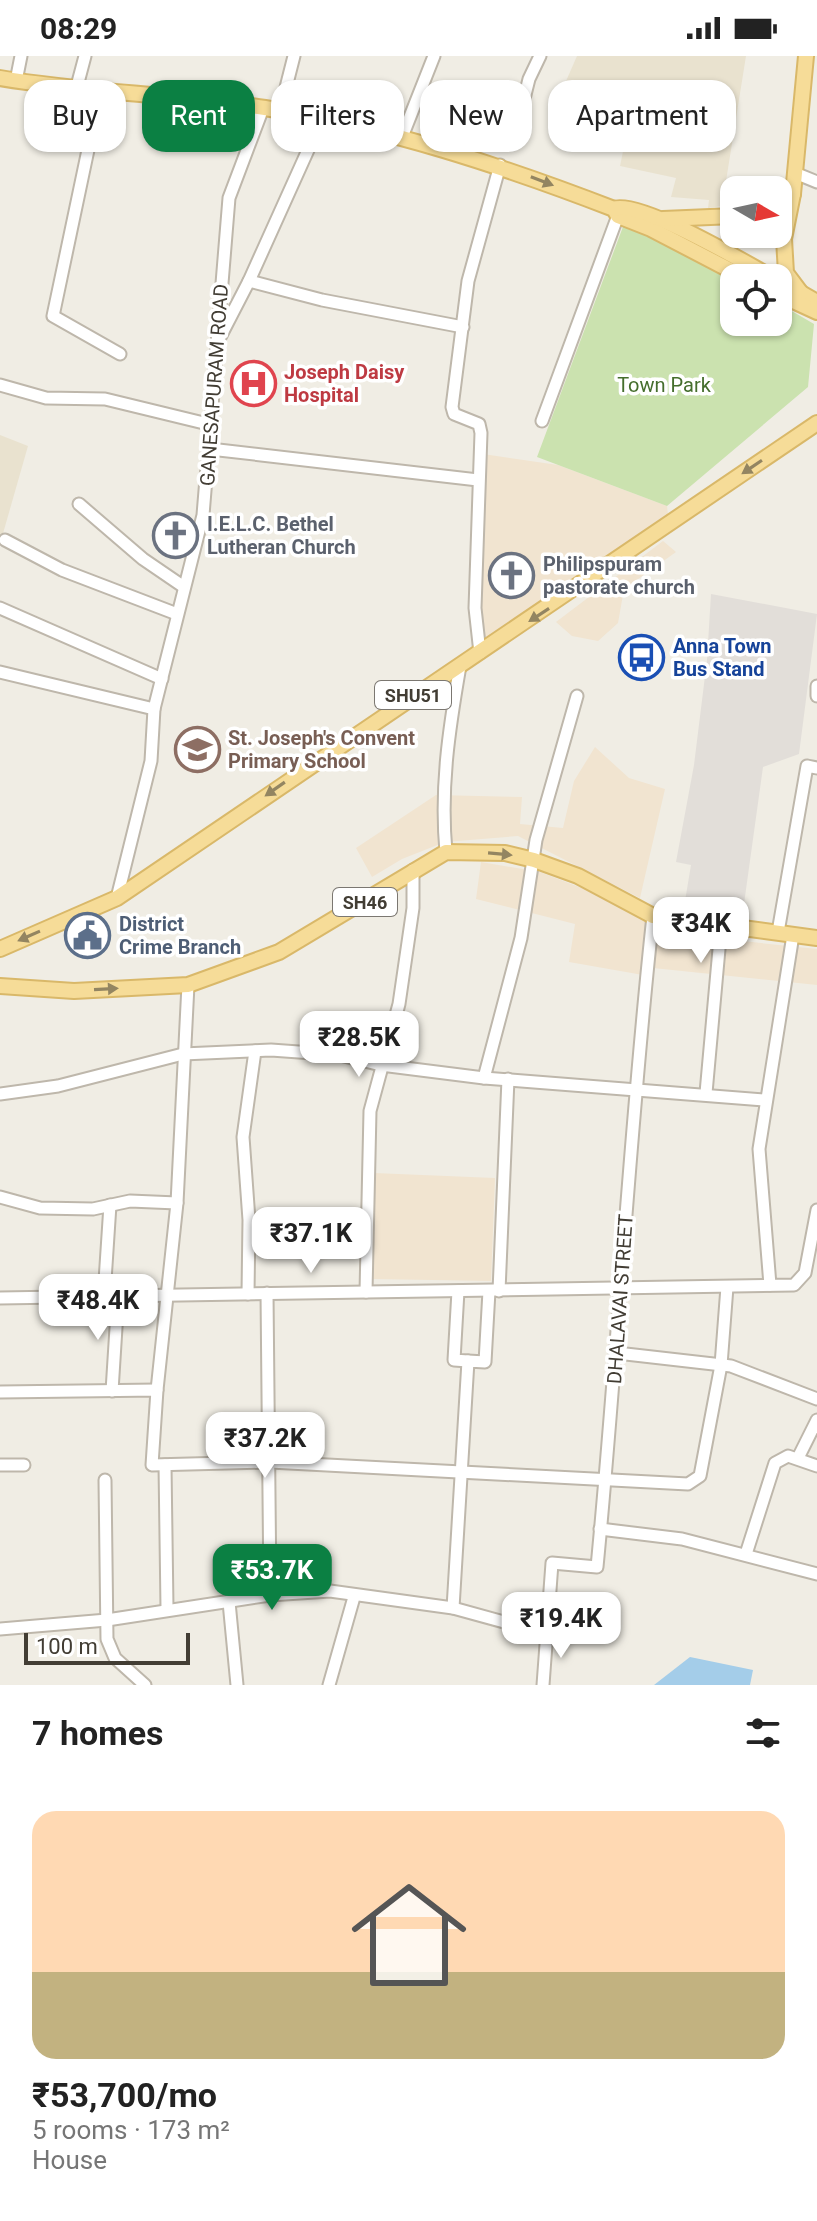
<!DOCTYPE html>
<meta charset="utf-8">
<style>
body{margin:0;font-family:Roboto,sans-serif;background:#f6f6f6;color:#222;height:100vh;display:flex;flex-direction:column;font-size:30px;white-space:nowrap}
*{box-sizing:border-box;margin:0}
p{font-size:26px;color:#767676}
.icon{flex:none;width:44px;height:44px;fill:none;stroke:currentColor;stroke-width:2;stroke-linecap:round;stroke-linejoin:round}
.map{position:relative;height:1629px;overflow:hidden}
.drawer{display:flex;flex-direction:column;background:#fff;flex:1}
.drawer>*{flex:none}
.guide{position:absolute;left:24px;top:24px;width:770px;height:72px;display:flex;gap:16px}
.needle{width:52px;rotate:99deg}
.fabs{position:absolute;left:720px;top:120px;display:grid;gap:16px}
.fabs a{display:grid;place-items:center;width:72px;height:72px;border-radius:16px;background:#fff;box-shadow:0 2px 6px #0004;font-size:40px}
.scale{position:absolute;left:24px;bottom:20px;width:166px;box-sizing:border-box;padding-left:8px;border:4px solid #423d34;border-top:0;font-size:22px;line-height:28px;white-space:nowrap;color:#423d34;-webkit-text-stroke:6px #fff;paint-order:stroke}
.price{position:absolute;translate:-50% -68px;padding:0 18px;border-radius:16px;background:#fff;color:#222;font-size:26px;line-height:52px;filter:drop-shadow(0 2px 4px #0008)}
.price::after{content:'';position:absolute;left:50%;top:48px;width:24px;height:18px;margin-left:-12px;background:inherit;clip-path:polygon(0 0,100% 0,50% 100%)}
.price.active{background:#0b8043;color:#fff}
ul{padding:0;list-style:none}
li{display:grid;align-content:center;gap:16px;height:424px;padding:0 32px}
li+li{border-top:2px solid #e0e0e0}
li span{display:grid;place-items:center;height:248px;border-radius:24px;color:#555}
li>.icon{margin-inline-start:auto}
span .icon{width:144px;height:144px;fill:#fffc;stroke-width:1}
li b{font-size:34px}
h2{display:flex;justify-content:space-between;align-items:center;height:96px;padding:0 32px;font-size:34px}
.chip{padding:0 28px;border-radius:24px;background:#fff;box-shadow:0 2px 6px #0004;font-size:28px;line-height:72px}
.chip.active{background:#0b8043;color:#fff}
.status{display:flex;justify-content:space-between;align-items:center;height:56px;padding:0 40px;background:#fff;direction:ltr}
.status svg{height:22px;fill:currentColor}
.map>svg:first-child{display:block}
.commercial{fill:#f1e4d0}
.industrial{fill:#e2ded9}
.education{fill:#e9e2cf}
.green{fill:#cbe2af}
.water{fill:#a4cde9}
.lines{fill:none;stroke-linecap:round;stroke-linejoin:round}
.minor-casing{stroke:#beb7ab;stroke-width:15}
.major-casing{stroke:#d9b869;stroke-width:18}
.minor{stroke:#fff;stroke-width:11}
.major{stroke:#f6dc98;stroke-width:14}
.oneway{fill:#938561}
.labels{text-anchor:middle;dominant-baseline:central;stroke-width:7;stroke-linejoin:round;paint-order:stroke}
.shield{fill:#fff;stroke:#7b7771;stroke-width:2}
.shield-label{font-size:18px;font-weight:bold;fill:#423d34}
.health-label{font-size:20px;font-weight:bold;fill:#be3a42;stroke:#fff;text-anchor:start}
.street-label{font-size:20px;fill:#423d34;stroke:#fff}
.park-label{font-size:20px;fill:#456e2d;stroke:#fff}
.worship-label{font-size:20px;font-weight:bold;fill:#5b616d;stroke:#fff;text-anchor:start}
.transit-label{font-size:20px;font-weight:bold;fill:#164399;stroke:#fff;text-anchor:start}
.education-label{font-size:20px;font-weight:bold;fill:#785e54;stroke:#fff;text-anchor:start}
.service-label{font-size:20px;font-weight:bold;fill:#4e5e75;stroke:#fff;text-anchor:start}
</style>
<div class="status"><b>08:29</b><svg viewBox="0 0 49 12"><path d="M0 12V9h3v3zM5 12V6h3v6zM10 12V3h3v9zM15 12V0h3v12zM26 1h20v11H26zM47 4h2v5h-2z"/></svg></div>
<div class="map">
<svg width="817" height="1629" viewBox="0 0 817 1629">
<rect width="100%" height="100%" fill="#f0ede4"/>
<g class="commercial">
<polygon points="483,398 558,409 667,450 668,459 631,490 485,584 477,552 484,477"/>
<polygon points="663,485 676,496 624,533 618,567 598,585 572,580 556,566"/>
<polygon points="595,691 629,722 665,733 640,842 518,780 445,786 402,803 372,821 356,792 436,739 522,741 520,768 563,772 574,725"/>
<polygon points="481,806 540,816 592,836 648,867 643,919 569,906 575,868 476,843"/>
<polygon points="657,876 817,893 817,929 653,912"/>
<polygon points="374,1117 495,1122 491,1225 372,1223"/>
</g>
<polygon class="industrial" points="711,538 817,558 799,698 763,711 743,855 685,845 691,809 676,806 694,709 707,604"/>
<g class="education">
<polygon points="577,0 746,0 722,150 708,152 709,144 671,141 676,122 620,110 632,52 563,32"/>
<polygon points="0,379 28,390 0,488"/>
</g>
<polygon class="green" points="624,168 682,189 734,222 734,266 778,266 778,247 814,268 808,331 667,450 537,401"/>
<polygon class="water" points="690,1601 753,1614 750,1629 654,1629"/>
<g class="lines">
<defs>
<g id="minor">
<polyline points="16,25 21,0"/>
<polyline points="76,34 85,0"/>
<polyline points="100,37 53,260 120,298"/>
<polyline points="280,55 294,0"/>
<polyline points="520,59 529,23 540,0"/>
<polyline points="402,81 434,0"/>
<polyline points="795,117 817,126"/>
<polyline points="249,225 322,244 463,271"/>
<polyline points="217,287 249,225 322,63"/>
<polyline points="0,329 46,342 105,343 212,369"/>
<polyline points="542,365 620,154"/>
<polyline points="210,393 478,424"/>
<polyline points="79,448 143,503 184,531"/>
<polyline points="5,484 62,514 177,558"/>
<polyline points="0,552 162,623"/>
<polyline points="480,597 475,552 481,377 479,368 454,358 452,351 468,225 500,109"/>
<polyline points="0,616 154,653"/>
<polyline points="817,630 817,640"/>
<path d="M446 796C440 732 449 673 460 610"/>
<polyline points="117,842 151,705 154,653 203,459 229,142 263,52"/>
<polyline points="778,876 807,710 817,712"/>
<polyline points="484,1022 521,882 536,784 577,640"/>
<polyline points="706,1037 721,871"/>
<polyline points="0,1038 58,1030 183,998 271,994 340,999 381,1009 484,1022 764,1044"/>
<polyline points="0,1141 40,1152 93,1153 130,1145 177,1147"/>
<polyline points="770,1229 759,1093 793,879"/>
<polyline points="458,1235 454,1304 468,1305"/>
<polyline points="499,1235 508,1023"/>
<polyline points="366,1236 370,1055 399,948 413,852 413,814"/>
<polyline points="267,1237 270,1539"/>
<polyline points="248,1238 249,1164 243,1081 255,995"/>
<polyline points="104,1240 110,1149"/>
<polyline points="0,1242 794,1229 805,1217 817,1154"/>
<polyline points="617,1297 731,1310 817,1343"/>
<polyline points="157,1334 177,1147 188,929"/>
<polyline points="112,1335 118,1240"/>
<polyline points="0,1336 157,1334 152,1409 270,1406 688,1428 700,1420 721,1309 727,1231"/>
<polyline points="798,1402 817,1364"/>
<polyline points="0,1409 24,1409"/>
<polyline points="165,1409 167,1552"/>
<polyline points="105,1424 107,1583 115,1602 145,1629"/>
<polyline points="600,1473 682,1483 817,1518"/>
<polyline points="746,1498 775,1407 788,1400 817,1410"/>
<polyline points="229,1546 237,1629"/>
<polyline points="453,1552 468,1305 485,1306 489,1235"/>
<polyline points="0,1573 107,1564 270,1539 330,1535 453,1552 544,1577"/>
<polyline points="329,1629 354,1541"/>
<path d="M543 1629 552 1507 597 1511C618 1294 629 1077 653 860"/>
</g>
<g id="major">
<path d="M0 22C88 37 177 38 265 52 386 72 500 109 614 153L618 160 651 173 745 222"/>
<polyline points="778,145 793,138"/>
<path d="M614 153C638 143 746 207 773 222"/>
<polyline points="663,163 734,160"/>
<polyline points="796,234 817,246"/>
<polyline points="801,237 786,217 784,183 793,138 806,0"/>
<polyline points="778,238 817,256"/>
<polyline points="0,893 117,842 817,367"/>
<polyline points="0,930 74,935 188,929 279,896 446,796 505,797 534,804 578,820 653,860 817,882"/>
</g>
</defs>
<use href="#minor" class="minor-casing"/>
<use href="#major" class="major-casing"/>
<use href="#minor" class="minor"/>
<use href="#major" class="major"/>
</g>
<defs><path id="oneway-solid" d="M-6-.8H1V-3.2L6.5 0L1 3.2V.8H-6Z" transform="scale(2)"/></defs>
<g class="oneway">
<use href="#oneway-solid" transform="translate(542 125) rotate(21)"/>
<use href="#oneway-solid" transform="translate(752 411) rotate(146)"/>
<use href="#oneway-solid" transform="translate(539 559) rotate(147)"/>
<use href="#oneway-solid" transform="translate(275 733) rotate(145)"/>
<use href="#oneway-solid" transform="translate(500 798) rotate(5)"/>
<use href="#oneway-solid" transform="translate(29 880) rotate(156)"/>
<use href="#oneway-solid" transform="translate(106 933) rotate(-3)"/>
</g>
<defs>
<symbol id="hospital-ring" viewBox="-11 -11 22 22"><circle r="9.5" fill="#fff" stroke="#e0444e" stroke-width="1.5"/><path d="M-5-5h3v3.5h4V-5h3V5h-3V1.5h-4V5h-3Z" fill="#e0444e"/></symbol>
<symbol id="church-ring" viewBox="-11 -11 22 22"><circle r="9.5" fill="#fff" stroke="#6b7280" stroke-width="1.5"/><path d="M-1.2-6h2.4v3.5h3.3v2.4h-3.3V6h-2.4V-.1h-3.3v-2.4h3.3Z" fill="#6b7280"/></symbol>
<symbol id="bus-ring" viewBox="-11 -11 22 22"><circle r="9.5" fill="#fff" stroke="#1a4fb4" stroke-width="1.5"/><path d="M-5-6H5V4H4V6H2V4H-2V6H-4V4H-5ZM-3.5-4V0h7V-4ZM-3.5 1.2v1.5H-2V1.2ZM2 1.2v1.5H3.5V1.2Z" fill="#1a4fb4"/></symbol>
<symbol id="school-ring" viewBox="-11 -11 22 22"><circle r="9.5" fill="#fff" stroke="#8d6e63" stroke-width="1.5"/><path d="M0-5L7-2L0 1L-7-2ZM-4 1L0 2.5L4 1V4Q0 6-4 4Z" fill="#8d6e63"/></symbol>
<symbol id="civic-ring" viewBox="-11 -11 22 22"><circle r="9.5" fill="#fff" stroke="#5c6f8a" stroke-width="1.5"/><path d="M-.6-6.5H3V-4.5H.6V-3L4-1V1h2V6H-6V1h2V-1L-.6-3ZM-1.2 2.5V6h2.4V2.5Z" fill="#5c6f8a"/></symbol>
</defs>
<g fill-rule="evenodd">
<use href="#hospital-ring" x="228" y="302" width="51" height="51"/>
<use href="#church-ring" x="150" y="454" width="51" height="51"/>
<use href="#church-ring" x="486" y="494" width="51" height="51"/>
<use href="#bus-ring" x="616" y="576" width="51" height="51"/>
<use href="#school-ring" x="172" y="668" width="51" height="51"/>
<use href="#civic-ring" x="62" y="854" width="51" height="51"/>
</g>
<g class="labels">
<g class="shield">
<rect x="375" y="625" width="76" height="28" rx="6"/>
<rect x="333" y="832" width="64" height="28" rx="6"/>
</g>
<g class="shield-label">
<text x="413" y="639">SHU51</text>
<text x="365" y="846">SH46</text>
</g>
<g class="health-label">
<text x="284" y="316">Joseph Daisy<tspan x="284" dy="23">Hospital</tspan></text>
</g>
<g class="street-label">
<text transform="translate(214 329) rotate(-86)">GANESAPURAM ROAD</text>
<text transform="translate(620 1243) rotate(-86)">DHALAVAI STREET</text>
</g>
<g class="park-label">
<text x="664" y="329">Town Park</text>
</g>
<g class="worship-label">
<text x="207" y="468">I.E.L.C. Bethel<tspan x="207" dy="23">Lutheran Church</tspan></text>
<text x="543" y="508">Philipspuram<tspan x="543" dy="23">pastorate church</tspan></text>
</g>
<g class="transit-label">
<text x="673" y="590">Anna Town<tspan x="673" dy="23">Bus Stand</tspan></text>
</g>
<g class="education-label">
<text x="228" y="682">St. Joseph's Convent<tspan x="228" dy="23">Primary School</tspan></text>
</g>
<g class="service-label">
<text x="119" y="868">District<tspan x="119" dy="23">Crime Branch</tspan></text>
</g>
</g>
</svg>
<div class="fabs">
<a><svg class="needle" viewBox="-14 -14 28 28"><path d="M0-13l5 13h-10z" fill="#e53935"/><path d="M0 13l5-13h-10z" fill="#767676"/></svg></a>
<a><svg class="icon" aria-label="locate" viewBox="0 0 24 24"><circle cx="12" cy="12" r="6"/><path d="M12 2v4M12 18v4M2 12h4M18 12h4"/></svg></a>
</div>
<div class="scale">100 m</div>
<b class="price" style="left:701px;top:909px">₹34K</b>
<b class="price" style="left:359px;top:1023px">₹28.5K</b>
<b class="price" style="left:311px;top:1219px">₹37.1K</b>
<b class="price" style="left:98px;top:1286px">₹48.4K</b>
<b class="price" style="left:265px;top:1424px">₹37.2K</b>
<b class="price active" style="left:272px;top:1556px">₹53.7K</b>
<b class="price" style="left:561px;top:1604px">₹19.4K</b>
<div class="guide">
<a class="chip">Buy</a>
<a class="chip active">Rent</a>
<a class="chip">Filters</a>
<a class="chip">New</a>
<a class="chip">Apartment</a>
</div>
</div>
<section class="drawer">
<h2>7 homes<svg class="icon" aria-label="filters" viewBox="0 0 24 24"><path d="M4 7h16M4 17h16"/><circle cx="9" cy="7" r="2"/><circle cx="15" cy="17" r="2"/></svg></h2>
<ul>
<li><span style="background:linear-gradient(#ffd9b3 65%,#c2b280 0)"><svg class="icon" aria-label="home" viewBox="0 0 24 24"><path d="M3 11l9-7 9 7M6 9v11h12V9"/></svg></span><div><b>₹53,700/mo</b><p>5 rooms · 173 m²</p><p>House</p></div></li>
</ul>
</section>
